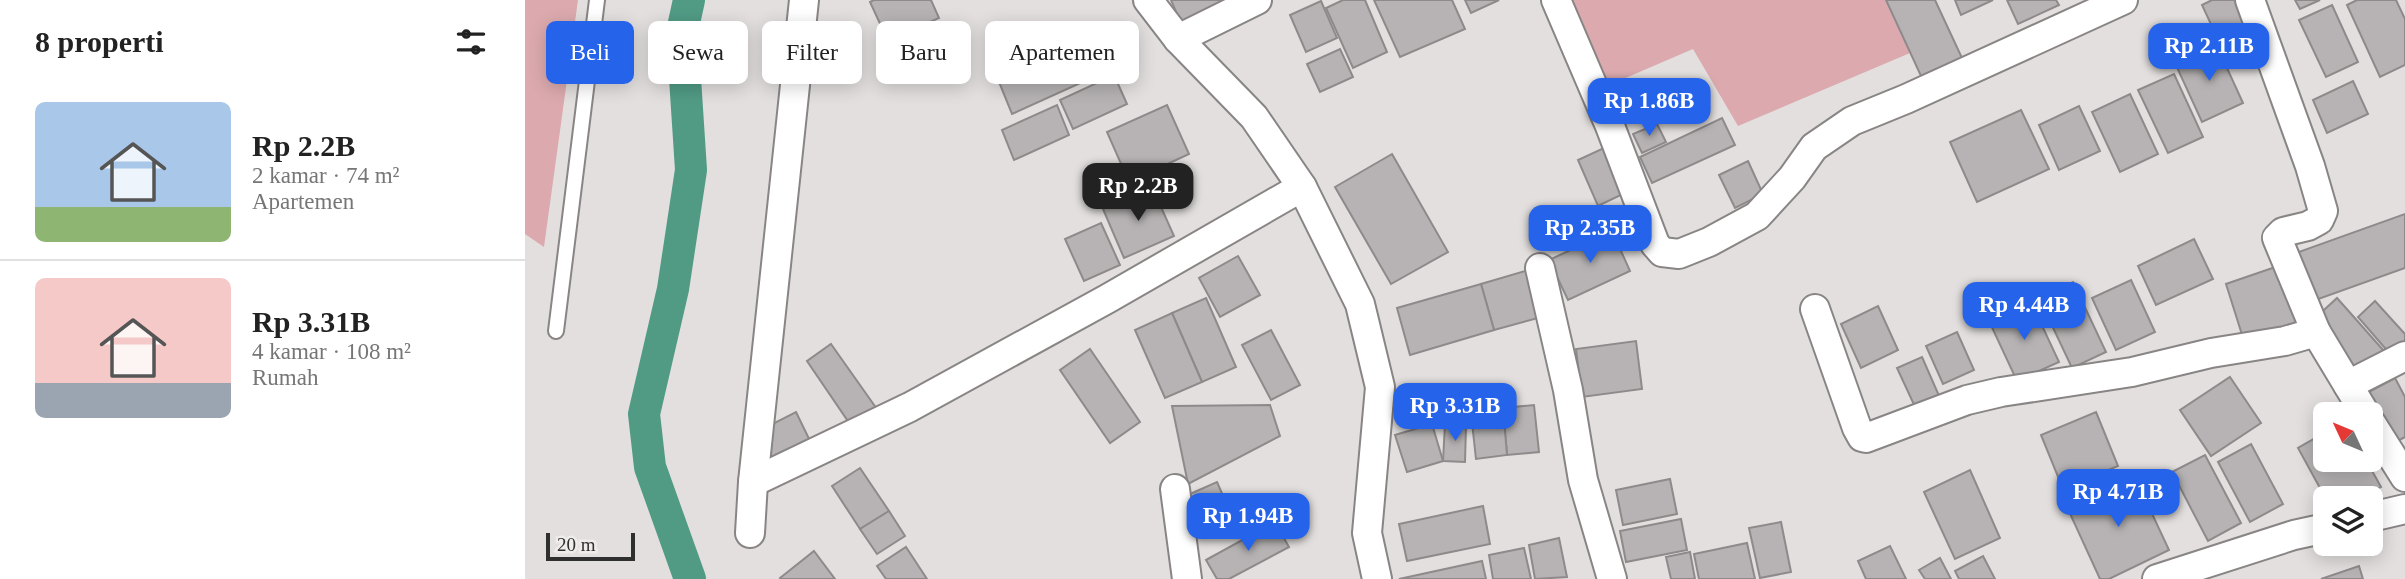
<!DOCTYPE html>
<html lang="id">
<meta charset="utf-8">
<style>
body{margin:0;font-family:"Times New Roman",serif;background:#f6f6f6;color:#222;height:100vh;display:flex;flex-direction:column;font-size:26px;white-space:nowrap}
*{box-sizing:border-box;margin:0}
p{font-size:23px;color:#767676}
.icon{flex:none;width:38px;height:38px;fill:none;stroke:currentColor;stroke-width:2;stroke-linecap:round;stroke-linejoin:round}
.map{position:relative;flex:1;overflow:hidden}
.details{display:flex;flex-direction:column;background:#fff;width:525px}
.details>*{flex:none}
.banner{position:absolute;left:21px;top:21px;width:665px;height:63px;display:flex;gap:14px}
.needle{width:46px;rotate:314deg}
.buttons{position:absolute;left:1788px;top:402px;display:grid;gap:14px}
.buttons a{display:grid;place-items:center;width:70px;height:70px;border-radius:10px;background:#fff;box-shadow:0 4px 18px #0003;font-size:35px}
.scale{position:absolute;left:21px;bottom:18px;width:89px;box-sizing:border-box;padding-left:7px;border:4px solid #302f2f;border-top:0;font-size:19px;line-height:24px;white-space:nowrap;color:#302f2f;-webkit-text-stroke:5px #f0ecec;paint-order:stroke}
.price{position:absolute;translate:-50% -60px;padding:0 16px;border-radius:14px;background:#2563eb;color:#fff;font-size:23px;line-height:46px;filter:drop-shadow(0 2px 4px #0008)}
.price::after{content:'';position:absolute;left:50%;top:42px;width:21px;height:16px;margin-left:-10px;background:inherit;clip-path:polygon(0 0,100% 0,50% 100%)}
.price.on{background:#222;color:#fff}
ul{padding:0;list-style:none}
li{display:flex;align-items:center;gap:21px;height:175px;padding:0 35px}
li+li{border-top:2px solid #e0e0e0}
li span{display:grid;place-items:center;flex:none;width:196px;height:140px;border-radius:10px;color:#555}
li>.icon{margin-inline-start:auto}
span .icon{width:84px;height:84px;fill:#fffc;stroke-width:1}
li b{font-size:30px}
h2{display:flex;justify-content:space-between;align-items:center;height:84px;padding:0 35px;font-size:30px}
.tag{padding:0 24px;border-radius:10px;background:#fff;box-shadow:0 4px 18px #0003;font-size:24px;line-height:63px}
.tag.on{background:#2563eb;color:#fff}
main{display:flex;flex:1;min-height:0}
.map>svg:first-child{display:block}
.green{fill:#dcaaae}
.lines{fill:none;stroke-linecap:round;stroke-linejoin:round}
.canal{stroke:#519b85;stroke-width:32}
.building{fill:#b7b3b4;stroke:#8e8a8b;stroke-width:2}
.lane-casing{stroke:#898585;stroke-width:18}
.street-casing{stroke:#898585;stroke-width:32}
.lane{stroke:#fff;stroke-width:14}
.street{stroke:#fff;stroke-width:28}
</style>
<main>
<section class="details">
<h2>8 properti<svg class="icon" aria-label="filters" viewBox="0 0 24 24"><path d="M4 7h16M4 17h16"/><circle cx="9" cy="7" r="2"/><circle cx="15" cy="17" r="2"/></svg></h2>
<ul>
<li><span style="background:linear-gradient(#a9c7e8 75%,#8fb573 0)"><svg class="icon" aria-label="home" viewBox="0 0 24 24"><path d="M3 11l9-7 9 7M6 9v11h12V9"/></svg></span><div><b>Rp 2.2B</b><p>2 kamar · 74 m²</p><p>Apartemen</p></div></li>
<li><span style="background:linear-gradient(#f6c9c9 75%,#9aa5b1 0)"><svg class="icon" aria-label="home" viewBox="0 0 24 24"><path d="M3 11l9-7 9 7M6 9v11h12V9"/></svg></span><div><b>Rp 3.31B</b><p>4 kamar · 108 m²</p><p>Rumah</p></div></li>
</ul>
</section>
<div class="map">
<svg width="1880" height="579" viewBox="0 0 1880 579">
<rect width="100%" height="100%" fill="#e3dfdf"/>
<g class="green">
<polygon points="0,0 53,0 19,247 0,234"/>
<polygon points="1041,0 1396,0 1411,42 1213,126 1168,49 1082,86"/>
</g>
<g class="lines">
<polyline class="canal" points="164,0 157,32 166,170 148,289 119,414 125,467 165,579"/>
</g>
<g class="building">
<polygon points="349,0 406,0 414,18 363,41 345,2"/>
<polygon points="646,0 715,0 657,26"/>
<polygon points="818,0 840,0 862,52 828,68 801,8"/>
<polygon points="849,0 927,0 940,29 875,57"/>
<polygon points="940,0 974,0 946,13"/>
<polygon points="1361,0 1410,0 1437,58 1396,76"/>
<polygon points="1430,0 1468,0 1436,15"/>
<polygon points="1482,0 1531,0 1534,5 1493,24"/>
<polygon points="1687,0 1714,0 1730,34 1698,50 1677,5"/>
<polygon points="1770,0 1795,0 1775,9"/>
<polygon points="1832,0 1871,0 1880,19 1880,65 1855,77 1822,5"/>
<polygon points="796,1 812,38 781,52 765,15"/>
<polygon points="1807,5 1833,62 1801,77 1774,20"/>
<polygon points="1691,44 1718,103 1677,122 1650,63"/>
<polygon points="548,49 562,80 487,114 474,82"/>
<polygon points="815,49 828,77 795,92 782,64"/>
<polygon points="1649,74 1678,137 1643,153 1613,90"/>
<polygon points="589,75 602,104 548,129 535,100"/>
<polygon points="1828,81 1843,114 1802,133 1788,100"/>
<polygon points="1605,94 1633,154 1595,172 1567,112"/>
<polygon points="532,105 544,135 489,160 477,130"/>
<polygon points="642,105 664,154 604,182 582,132"/>
<polygon points="1554,106 1575,151 1534,170 1514,125"/>
<polygon points="1496,110 1524,169 1452,202 1425,142"/>
<polygon points="1197,118 1210,145 1127,183 1115,157"/>
<polygon points="1132,124 1141,142 1117,153 1108,134"/>
<polygon points="1081,147 1102,192 1073,206 1053,160"/>
<polygon points="867,154 923,252 866,284 810,187"/>
<polygon points="1223,161 1238,194 1210,208 1194,175"/>
<polygon points="627,187 649,236 599,258 578,209"/>
<polygon points="1880,214 1880,268 1785,302 1768,254"/>
<polygon points="576,223 595,265 559,281 540,239"/>
<polygon points="1087,231 1105,271 1043,300 1024,260"/>
<polygon points="1669,239 1688,279 1631,305 1613,266"/>
<polygon points="713,256 735,295 695,317 674,278"/>
<polygon points="1759,264 1778,322 1719,341 1701,284"/>
<polygon points="1007,269 1020,316 969,330 956,284"/>
<polygon points="1606,280 1630,332 1591,350 1567,298"/>
<polygon points="1548,282 1581,352 1547,368 1514,298"/>
<polygon points="956,284 969,330 885,355 872,308"/>
<polygon points="681,298 711,367 677,382 647,313"/>
<polygon points="1812,298 1859,351 1834,373 1787,321"/>
<polygon points="1850,301 1880,334 1880,342 1866,355 1833,317"/>
<polygon points="1506,302 1534,362 1492,381 1464,321"/>
<polygon points="1353,306 1373,350 1336,368 1316,324"/>
<polygon points="647,313 677,382 640,398 610,330"/>
<polygon points="746,330 775,385 746,400 717,345"/>
<polygon points="1432,332 1449,370 1418,384 1401,346"/>
<polygon points="1111,341 1117,389 1057,397 1051,349"/>
<polygon points="306,344 354,412 329,430 282,361"/>
<polygon points="565,349 615,422 585,443 535,370"/>
<polygon points="1397,357 1415,398 1391,409 1372,368"/>
<polygon points="1705,377 1736,423 1686,456 1655,410"/>
<polygon points="1870,378 1880,397 1880,437 1867,444 1840,394"/>
<polygon points="745,405 755,436 663,484 647,406"/>
<polygon points="1009,405 1014,452 982,455 978,408"/>
<polygon points="978,408 982,455 951,459 946,413"/>
<polygon points="271,412 288,447 251,465 234,431"/>
<polygon points="1571,412 1593,466 1538,489 1516,435"/>
<polygon points="907,424 918,461 882,472 870,435"/>
<polygon points="920,424 941,425 940,462 918,461"/>
<polygon points="1801,432 1801,460 1841,460 1856,487 1836,499 1801,499 1773,448"/>
<polygon points="1726,444 1758,504 1725,522 1693,462"/>
<polygon points="1680,455 1716,523 1683,541 1647,472"/>
<polygon points="335,468 364,511 335,529 307,486"/>
<polygon points="1445,470 1475,538 1430,559 1399,492"/>
<polygon points="1609,475 1644,550 1584,579 1575,579 1542,507"/>
<polygon points="1145,479 1152,514 1098,525 1091,490"/>
<polygon points="692,482 709,521 674,536 658,497"/>
<polygon points="958,506 965,544 882,561 874,524"/>
<polygon points="364,511 380,536 352,554 335,529"/>
<polygon points="1156,519 1162,550 1101,562 1095,531"/>
<polygon points="750,522 764,547 704,579 692,579 681,560"/>
<polygon points="1256,522 1266,572 1235,578 1224,528"/>
<polygon points="1034,538 1042,577 1010,579 1004,545"/>
<polygon points="1222,543 1230,579 1174,579 1169,554"/>
<polygon points="1365,546 1381,579 1341,579 1333,561"/>
<polygon points="381,547 402,579 361,579 352,566"/>
<polygon points="999,548 1006,579 968,579 964,555"/>
<polygon points="289,551 310,579 256,579 255,578"/>
<polygon points="1165,552 1170,579 1146,579 1141,557"/>
<polygon points="1458,556 1470,579 1434,579 1430,571"/>
<polygon points="1415,558 1426,579 1400,579 1394,570"/>
<polygon points="957,561 961,579 874,579"/>
<polygon points="1834,566 1838,579 1796,579"/>
</g>
<g class="lines">
<defs>
<polyline id="lane" points="31,331 72,0"/>
<g id="street">
<polyline points="623,0 653,39 729,117 777,187 835,304 855,387 842,533 852,579"/>
<polyline points="1031,0 1085,126 1130,244 1137,252 1154,254 1184,242 1232,216 1267,178 1289,147 1327,121 1381,99 1598,0"/>
<polyline points="1725,0 1785,166 1798,211 1794,220 1783,226 1758,232 1752,238 1791,332 1841,415"/>
<polyline points="653,39 732,0"/>
<polyline points="1015,268 1043,390 1058,480 1087,579"/>
<polyline points="1290,309 1332,428 1337,437 1341,438 1442,400 1476,392 1607,372 1686,353 1760,341 1791,332"/>
<polyline points="1823,385 1880,356"/>
<polyline points="1846,423 1880,477"/>
<polyline points="228,482 385,407 582,299 777,187"/>
<polyline points="650,489 662,579"/>
<polyline points="1846,517 1880,509"/>
<polyline points="225,533 228,482 279,0"/>
<polyline points="1632,579 1769,535 1801,528"/>
</g>
</defs>
<use href="#lane" class="lane-casing"/>
<use href="#street" class="street-casing"/>
<use href="#lane" class="lane"/>
<use href="#street" class="street"/>
</g>
</svg>
<div class="buttons">
<a><svg class="needle" viewBox="-14 -14 28 28"><path d="M0-13l5 13h-10z" fill="#e53935"/><path d="M0 13l5-13h-10z" fill="#767676"/></svg></a>
<a><svg class="icon" aria-label="layers" viewBox="0 0 24 24"><path d="M12 4l9 5-9 5-9-5zM3 14l9 5 9-5"/></svg></a>
</div>
<div class="scale">20 m</div>
<b class="price" style="left:1684px;top:83px">Rp 2.11B</b>
<b class="price" style="left:1124px;top:138px">Rp 1.86B</b>
<b class="price on" style="left:613px;top:223px">Rp 2.2B</b>
<b class="price" style="left:1065px;top:265px">Rp 2.35B</b>
<b class="price" style="left:1499px;top:342px">Rp 4.44B</b>
<b class="price" style="left:930px;top:443px">Rp 3.31B</b>
<b class="price" style="left:1593px;top:529px">Rp 4.71B</b>
<b class="price" style="left:723px;top:553px">Rp 1.94B</b>
<div class="banner">
<a class="tag on">Beli</a>
<a class="tag">Sewa</a>
<a class="tag">Filter</a>
<a class="tag">Baru</a>
<a class="tag">Apartemen</a>
</div>
</div>
</main>
